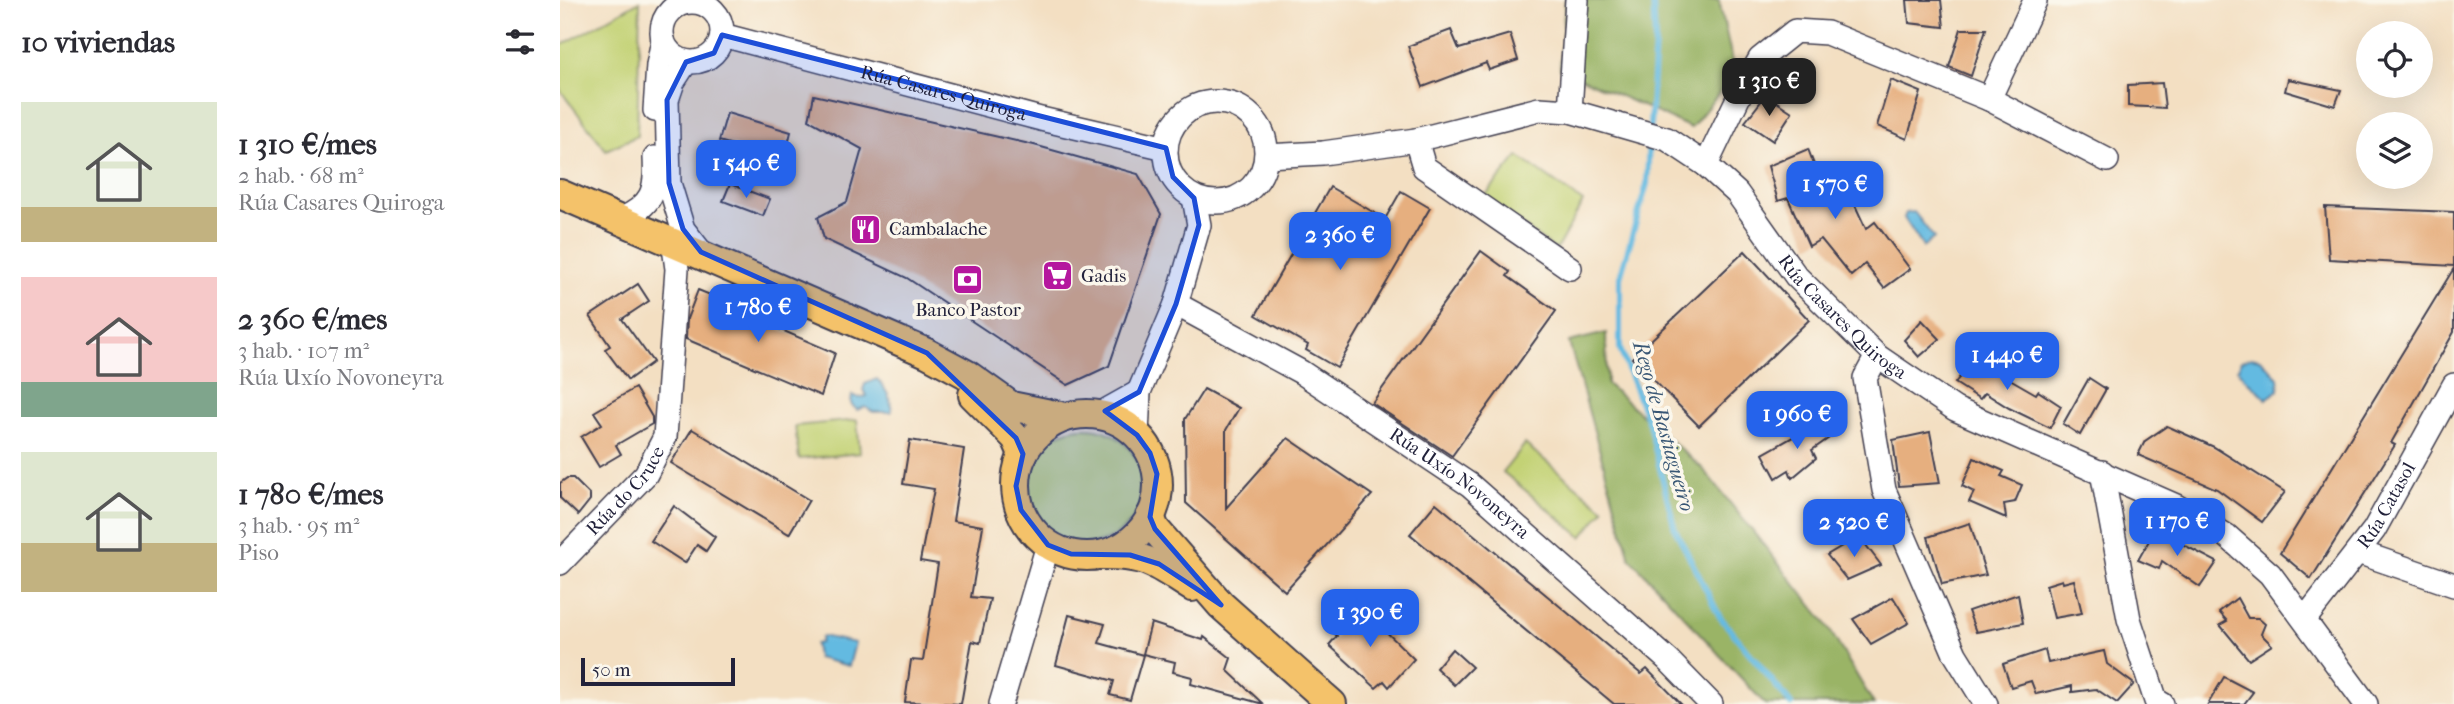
<!DOCTYPE html>
<html lang="es">
<meta charset="utf-8">
<style>
body{margin:0;font-family:"IM FELL French Canon",serif;background:#f7f7f7;color:#2b2b33;height:100vh;display:flex;flex-direction:column;font-size:26px;white-space:nowrap}
*{box-sizing:border-box;margin:0}
p{font-size:23px;color:#7c7c81}
.icon{flex:none;width:38px;height:38px;fill:none;stroke:currentColor;stroke-width:2;stroke-linecap:round;stroke-linejoin:round}
.map{position:relative;flex:1;overflow:hidden}
.side{display:flex;flex-direction:column;background:#fff;width:560px}
.side>*{flex:none}
.controls{position:absolute;left:1796px;top:21px;display:grid;gap:14px}
.controls a{display:grid;place-items:center;width:77px;height:77px;border-radius:50%;background:#fff;box-shadow:0 7px 28px #0002;font-size:35px}
.scale{position:absolute;left:21px;bottom:18px;width:154px;box-sizing:border-box;padding-left:7px;border:4px solid #22223b;border-top:0;font-size:19px;line-height:24px;white-space:nowrap;color:#22223b;-webkit-text-stroke:5px #fbf7ec;paint-order:stroke}
.price{position:absolute;translate:-50% -60px;padding:0 16px;border-radius:14px;background:#2563eb;color:#fff;font-size:23px;line-height:46px;filter:drop-shadow(0 2px 4px #0008)}
.price::after{content:'';position:absolute;left:50%;top:42px;width:21px;height:16px;margin-left:-10px;background:inherit;clip-path:polygon(0 0,100% 0,50% 100%)}
.price.current{background:#222;color:#fff}
ul{padding:0;list-style:none}
li{display:flex;align-items:center;gap:21px;height:175px;padding:0 21px}
li span{display:grid;place-items:center;flex:none;width:196px;height:140px;border-radius:0px;color:#555}
li>.icon{margin-inline-start:auto}
span .icon{width:84px;height:84px;fill:#fffc;stroke-width:1}
li b{font-size:30px}
h2{display:flex;justify-content:space-between;align-items:center;height:84px;padding:0 21px;font-size:30px}
main{display:flex;flex:1;min-height:0}
.map>svg:first-child{display:block}
.green{fill:#c3d274;stroke:#727a58;stroke-width:2}
.forest{fill:#9ab466;stroke:#5e6b50;stroke-width:2}
.water{fill:#64bae1;stroke:#436e8e;stroke-width:2}
.lines{fill:none;stroke-linecap:round;stroke-linejoin:round}
.stream{stroke:#64bae1;stroke-width:6}
.building{fill:#e6af7f}
.minor-casing{stroke:#413e4f;stroke-width:26}
.major-casing{stroke:#413e4f;stroke-width:32}
.minor{stroke:#fff;stroke-width:23}
.major{stroke:#f4c26a;stroke-width:28}
.marked{fill:#1d4ed8;fill-opacity:0.2;stroke:#1d4ed8;stroke-width:5;stroke-linejoin:round}
.labels{text-anchor:middle;dominant-baseline:central;stroke-width:7;stroke-linejoin:round;paint-order:stroke}
.street-label{font-size:19px;fill:#22223b;stroke:#fbf7ec}
.poi-label{font-size:19px;fill:#22223b;stroke:#fbf7ec;text-anchor:start}
.water-label{font-size:21px;font-style:italic;fill:#395775;stroke:#fbf7ec}
</style>
<main>
<section class="side">
<h2>10 viviendas<svg class="icon" aria-label="filters" viewBox="0 0 24 24"><path d="M4 7h16M4 17h16"/><circle cx="9" cy="7" r="2"/><circle cx="15" cy="17" r="2"/></svg></h2>
<ul>
<li><span style="background:linear-gradient(#dfe7d0 75%,#c2b280 0)"><svg class="icon" aria-label="home" viewBox="0 0 24 24"><path d="M3 11l9-7 9 7M6 9v11h12V9"/></svg></span><div><b>1 310 €/mes</b><p>2 hab. · 68 m²</p><p>Rúa Casares Quiroga</p></div></li>
<li><span style="background:linear-gradient(#f6c9c9 75%,#7fa58c 0)"><svg class="icon" aria-label="home" viewBox="0 0 24 24"><path d="M3 11l9-7 9 7M6 9v11h12V9"/></svg></span><div><b>2 360 €/mes</b><p>3 hab. · 107 m²</p><p>Rúa Uxío Novoneyra</p></div></li>
<li><span style="background:linear-gradient(#dfe7d0 65%,#c2b280 0)"><svg class="icon" aria-label="home" viewBox="0 0 24 24"><path d="M3 11l9-7 9 7M6 9v11h12V9"/></svg></span><div><b>1 780 €/mes</b><p>3 hab. · 95 m²</p><p>Piso</p></div></li>
</ul>
</section>
<div class="map">
<svg width="1894" height="704" viewBox="0 0 1894 704">
<rect width="100%" height="100%" fill="#fbf7ec"/>
<filter id="ink" filterUnits="userSpaceOnUse"><feTurbulence type="fractalNoise" baseFrequency=".0143" numOctaves="2"/><feDisplacementMap in="SourceGraphic" scale="14" xChannelSelector="R" yChannelSelector="G"/><feConvolveMatrix kernelMatrix="1 2 1 2 8 2 1 2 1" color-interpolation-filters="sRGB"/></filter>
<filter id="wash" filterUnits="userSpaceOnUse"><feTurbulence type="fractalNoise" baseFrequency=".00686" numOctaves="4" result="noise"/><feDisplacementMap in="SourceGraphic" scale="28" xChannelSelector="R" yChannelSelector="G"/><feGaussianBlur stdDeviation="1.57" result="paint"/><feColorMatrix in="noise" values="0 0 0 0 0 0 0 0 0 0 0 0 0 0 0 0 0 1.4 0 .05"/><feComposite in="paint" operator="in"/></filter>
<g filter="url(#wash)">
<rect width="100%" height="100%" fill="#f3dfc2"/>
<g class="green">
<polygon points="80,1 77,136 46,150 0,90 0,46"/>
<polygon points="958,156 1023,202 996,250 924,197"/>
<polygon points="297,420 300,453 239,459 235,426"/>
<circle cx="525" cy="486" r="58"/>
<polygon points="965,444 1044,509 1022,537 943,472"/>
</g>
<g class="forest">
<polygon points="1005,0 1159,0 1175,73 1131,128 1000,69"/>
<polygon points="1046,333 1047,384 1143,469 1265,622 1314,704 1205,704 1070,558 1009,342"/>
</g>
<g class="water">
<polygon points="1354,212 1374,238 1363,247 1344,218 1346,213"/>
<path d="M1691 357 1700 359 1718 377 1719 390 1706 399C1698 386 1684 382 1678 369L1681 361Z"/>
<path d="M317 379C325 387 333 401 331 412H313L305 407 297 410 291 404 292 395 299 398 307 396 303 390 305 384Z"/>
<polygon points="262,636 295,643 289,666 257,658 255,644 260,643"/>
</g>
<g class="lines">
<g class="stream">
<polyline points="1090,127 1095,41 1093,0"/>
<polyline points="1089,138 1087,184 1060,277 1060,349 1089,424 1115,529 1160,617 1231,704"/>
</g>
</g>
<g id="blocks">
<g class="building">
<polygon points="1347,0 1381,0 1384,27 1349,23"/>
<polygon points="1401,29 1426,29 1411,76 1389,67"/>
<polygon points="891,30 899,49 950,34 958,60 929,70 926,63 863,87 848,46"/>
<polygon points="1728,79 1781,90 1775,106 1725,91"/>
<polygon points="1331,80 1361,92 1347,139 1317,126"/>
<polygon points="1602,83 1605,108 1568,106 1568,85"/>
<polygon points="254,95 474,145 578,174 601,214 549,366 508,385 347,278 264,239 258,217 287,202 302,149 249,120"/>
<polygon points="1206,95 1232,112 1213,141 1185,122"/>
<polygon points="167,113 231,132 224,160 159,141"/>
<polygon points="1248,149 1268,201 1288,190 1306,229 1315,222 1350,269 1324,288 1305,264 1291,276 1261,239 1249,246 1228,198 1218,201 1208,166"/>
<polygon points="170,184 210,199 203,216 163,201"/>
<polygon points="770,187 825,219 841,191 870,208 777,368 746,350 748,345 696,315"/>
<polygon points="1765,207 1894,212 1894,266 1769,259"/>
<polygon points="921,251 950,272 947,276 996,311 892,456 812,403"/>
<polygon points="1185,251 1249,320 1139,426 1072,358"/>
<polygon points="1894,268 1894,332 1831,443 1835,445 1751,579 1720,553"/>
<polygon points="78,284 89,301 62,319 93,362 68,380 45,349 50,346 30,316"/>
<polygon points="138,290 153,296 152,300 275,353 261,396 126,339 127,319"/>
<polygon points="1362,320 1380,339 1359,357 1344,340"/>
<polygon points="1418,354 1443,375 1476,394 1478,391 1501,406 1490,428 1449,408 1425,393 1420,399 1395,383"/>
<polygon points="1529,378 1546,389 1520,435 1503,424"/>
<polygon points="75,388 92,417 92,424 56,445 61,454 39,467 21,437 42,424 34,412"/>
<polygon points="644,389 679,408 666,430 666,508 728,438 812,495 725,591 626,503 625,419"/>
<polygon points="1261,421 1272,436 1252,450 1256,458 1232,478 1229,470 1216,478 1203,454"/>
<polygon points="1607,426 1654,447 1725,492 1702,522 1657,489 1578,455 1585,441"/>
<polygon points="132,429 249,500 229,534 111,463"/>
<polygon points="1370,432 1380,483 1339,486 1333,440"/>
<polygon points="350,440 404,449 393,521 423,526 411,597 430,599 420,643 412,641 401,704 345,702 351,660 363,661 378,564 360,561 374,489 343,484"/>
<polygon points="1414,458 1444,471 1441,476 1462,485 1455,502 1444,504 1446,518 1409,502 1414,492 1402,486"/>
<polygon points="7,478 13,478 30,495 30,500 18,515 0,498 0,483"/>
<polygon points="876,503 1081,674 1087,669 1121,704 1054,704 850,534"/>
<polygon points="114,506 155,537 146,551 137,545 125,563 91,541"/>
<polygon points="1410,523 1426,575 1382,584 1368,537"/>
<polygon points="1595,530 1657,562 1640,587 1602,561 1599,569 1578,560"/>
<polygon points="1299,536 1321,565 1287,580 1267,555"/>
<polygon points="1502,580 1503,583 1514,580 1522,613 1494,618 1486,585"/>
<polygon points="1458,594 1463,623 1416,632 1408,611"/>
<polygon points="1333,597 1349,623 1311,644 1293,619"/>
<polygon points="1677,598 1688,618 1698,618 1705,624 1701,634 1712,645 1689,660 1660,625 1667,621 1659,612"/>
<polygon points="802,608 854,659 829,687 824,681 816,688 769,645 777,636 771,629 789,611 794,615"/>
<polygon points="509,615 545,624 539,643 583,655 570,700 550,695 554,681 496,665"/>
<polygon points="591,623 643,640 644,637 671,658 667,670 703,704 631,684 632,677 613,672 615,662 583,654"/>
<polygon points="892,649 912,667 894,685 876,668"/>
<polygon points="1485,650 1488,663 1544,651 1547,664 1574,684 1557,703 1536,689 1512,692 1512,686 1476,694 1471,681 1451,687 1443,664"/>
<polygon points="1664,677 1693,692 1684,704 1648,704"/>
</g>
</g>
</g>
<g filter="url(#ink)">
<use href="#blocks" fill-opacity="0" stroke="#413e4f" stroke-width="2"/>
<g class="lines">
<defs>
<g id="minor">
<circle cx="132" cy="32" r="30"/>
<path id="s1" d="M162 35 481 119 606 148"/>
<polyline points="126,62 113,82 107,100 109,183 123,229 141,252"/>
<polyline points="1429,99 1475,1"/>
<circle cx="656" cy="152" r="50"/>
<polyline points="95,110 98,65 103,40"/>
<polyline points="1010,111 1017,0"/>
<polyline points="856,140 864,167 1010,268"/>
<path id="s2" d="M706 156 763 153 856 140 979 109 1010 111 1107 139 1146 165 1177 193 1236 276 1317 356 1395 409 1616 506 1667 536 1710 574 1806 704"/>
<polyline points="1146,165 1181,92 1200,59 1235,31 1267,33 1429,99 1547,160"/>
<path d="M62 219C92 205 97 191 95 158"/>
<path id="s3" d="M616 304 741 372 910 485 1108 660 1151 704"/>
<polyline points="1317,356 1305,378 1324,490 1395,654 1426,704"/>
<polyline points="538,415 579,392"/>
<polyline points="577,435 579,392 616,304 639,225 634,198"/>
<polyline points="1542,472 1569,619 1596,701 1602,704"/>
<polyline points="1798,552 1894,585"/>
<path id="s4" d="M0 563 86 474 105 437 117 269 113 240"/>
<path id="s5" d="M1745 619 1814 530 1894 385"/>
<polyline points="441,704 488,545"/>
</g>
<g id="major">
<polyline points="0,194 367,353 406,374 451,406 505,417"/>
<polyline points="413,395 456,438 463,454"/>
<circle cx="527" cy="485" r="71"/>
<polyline points="590,517 595,529 661,605 772,704"/>
<path d="M541 555C589 555 594 563 632 587"/>
</g>
</defs>
<use href="#minor" class="minor-casing"/>
<use href="#major" class="major-casing"/>
<use href="#minor" class="minor"/>
<use href="#major" class="major"/>
</g>
</g>
<path class="marked" d="M162 35 606 148 613 177 634 198 639 225 616 304 579 392 545 411 577 435 590 453 597 474 590 517 595 529 661 605 599 564 570 555 511 554 488 545 461 510 456 486 463 454 456 438 367 353 141 252 123 229 109 183 107 100 126 62 154 53Z"/>
<defs>
<symbol id="restaurant-square" viewBox="-11 -11 22 22"><rect x="-9" y="-9" width="18" height="18" rx="4" fill="#b5179e" stroke="#fbf7ec"/><path d="M-5-6h1v4h1v-4h1v4h1v-4h1v5L-1.5 .5V6h-2V.5L-5-1ZM5-6V6H3V1.5H1.5Q1.5-4 5-6Z" fill="#fff"/></symbol>
<symbol id="supermarket-square" viewBox="-11 -11 22 22"><rect x="-9" y="-9" width="18" height="18" rx="4" fill="#b5179e" stroke="#fbf7ec"/><path d="M-6-5.5h2.5l.6 2H6L4.5 2H-2.5L-4.4-4H-6ZM-1.5 3.2a1.3 1.3 0 1 0 .1 0ZM3 3.2a1.3 1.3 0 1 0 .1 0Z" fill="#fff"/></symbol>
<symbol id="bank-square" viewBox="-11 -11 22 22"><rect x="-9" y="-9" width="18" height="18" rx="4" fill="#b5179e" stroke="#fbf7ec"/><path d="M-6-4H6V4H-6ZM0-2.3a2.3 2.3 0 1 0 0 4.6a2.3 2.3 0 1 0 0-4.6Z" fill="#fff"/></symbol>
</defs>
<g fill-rule="evenodd">
<use href="#restaurant-square" x="288" y="212" width="35" height="35"/>
<use href="#supermarket-square" x="480" y="258" width="35" height="35"/>
<use href="#bank-square" x="390" y="262" width="35" height="35"/>
</g>
<g class="labels">
<g class="street-label">
<text stroke="none"><textPath href="#s1" startOffset="229">Rúa Casares Quiroga</textPath></text>
<text stroke="none"><textPath href="#s2" startOffset="662">Rúa Casares Quiroga</textPath></text>
<text stroke="none"><textPath href="#s3" startOffset="336">Rúa Uxío Novoneyra</textPath></text>
<text stroke="none"><textPath href="#s4" startOffset="98">Rúa do Cruce</textPath></text>
<text stroke="none"><textPath href="#s5" startOffset="140">Rúa Catasol</textPath></text>
</g>
<g class="poi-label">
<text x="329" y="229">Cambalache</text>
<text x="521" y="276">Gadis</text>
<text x="408" y="310" text-anchor="middle">Banco Pastor</text>
</g>
<g class="water-label">
<text transform="translate(1104 426) rotate(74)">Rego de Bastiagueiro</text>
</g>
</g>
</svg>
<div class="controls">
<a><svg class="icon" aria-label="locate" viewBox="0 0 24 24"><circle cx="12" cy="12" r="6"/><path d="M12 2v4M12 18v4M2 12h4M18 12h4"/></svg></a>
<a><svg class="icon" aria-label="layers" viewBox="0 0 24 24"><path d="M12 4l9 5-9 5-9-5zM3 14l9 5 9-5"/></svg></a>
</div>
<div class="scale">50 m</div>
<b class="price current" style="left:1209px;top:118px">1 310 €</b>
<b class="price" style="left:186px;top:200px">1 540 €</b>
<b class="price" style="left:1275px;top:221px">1 570 €</b>
<b class="price" style="left:780px;top:272px">2 360 €</b>
<b class="price" style="left:198px;top:344px">1 780 €</b>
<b class="price" style="left:1447px;top:392px">1 440 €</b>
<b class="price" style="left:1237px;top:451px">1 960 €</b>
<b class="price" style="left:1617px;top:558px">1 170 €</b>
<b class="price" style="left:1294px;top:559px">2 520 €</b>
<b class="price" style="left:810px;top:649px">1 390 €</b>
</div>
</main>
